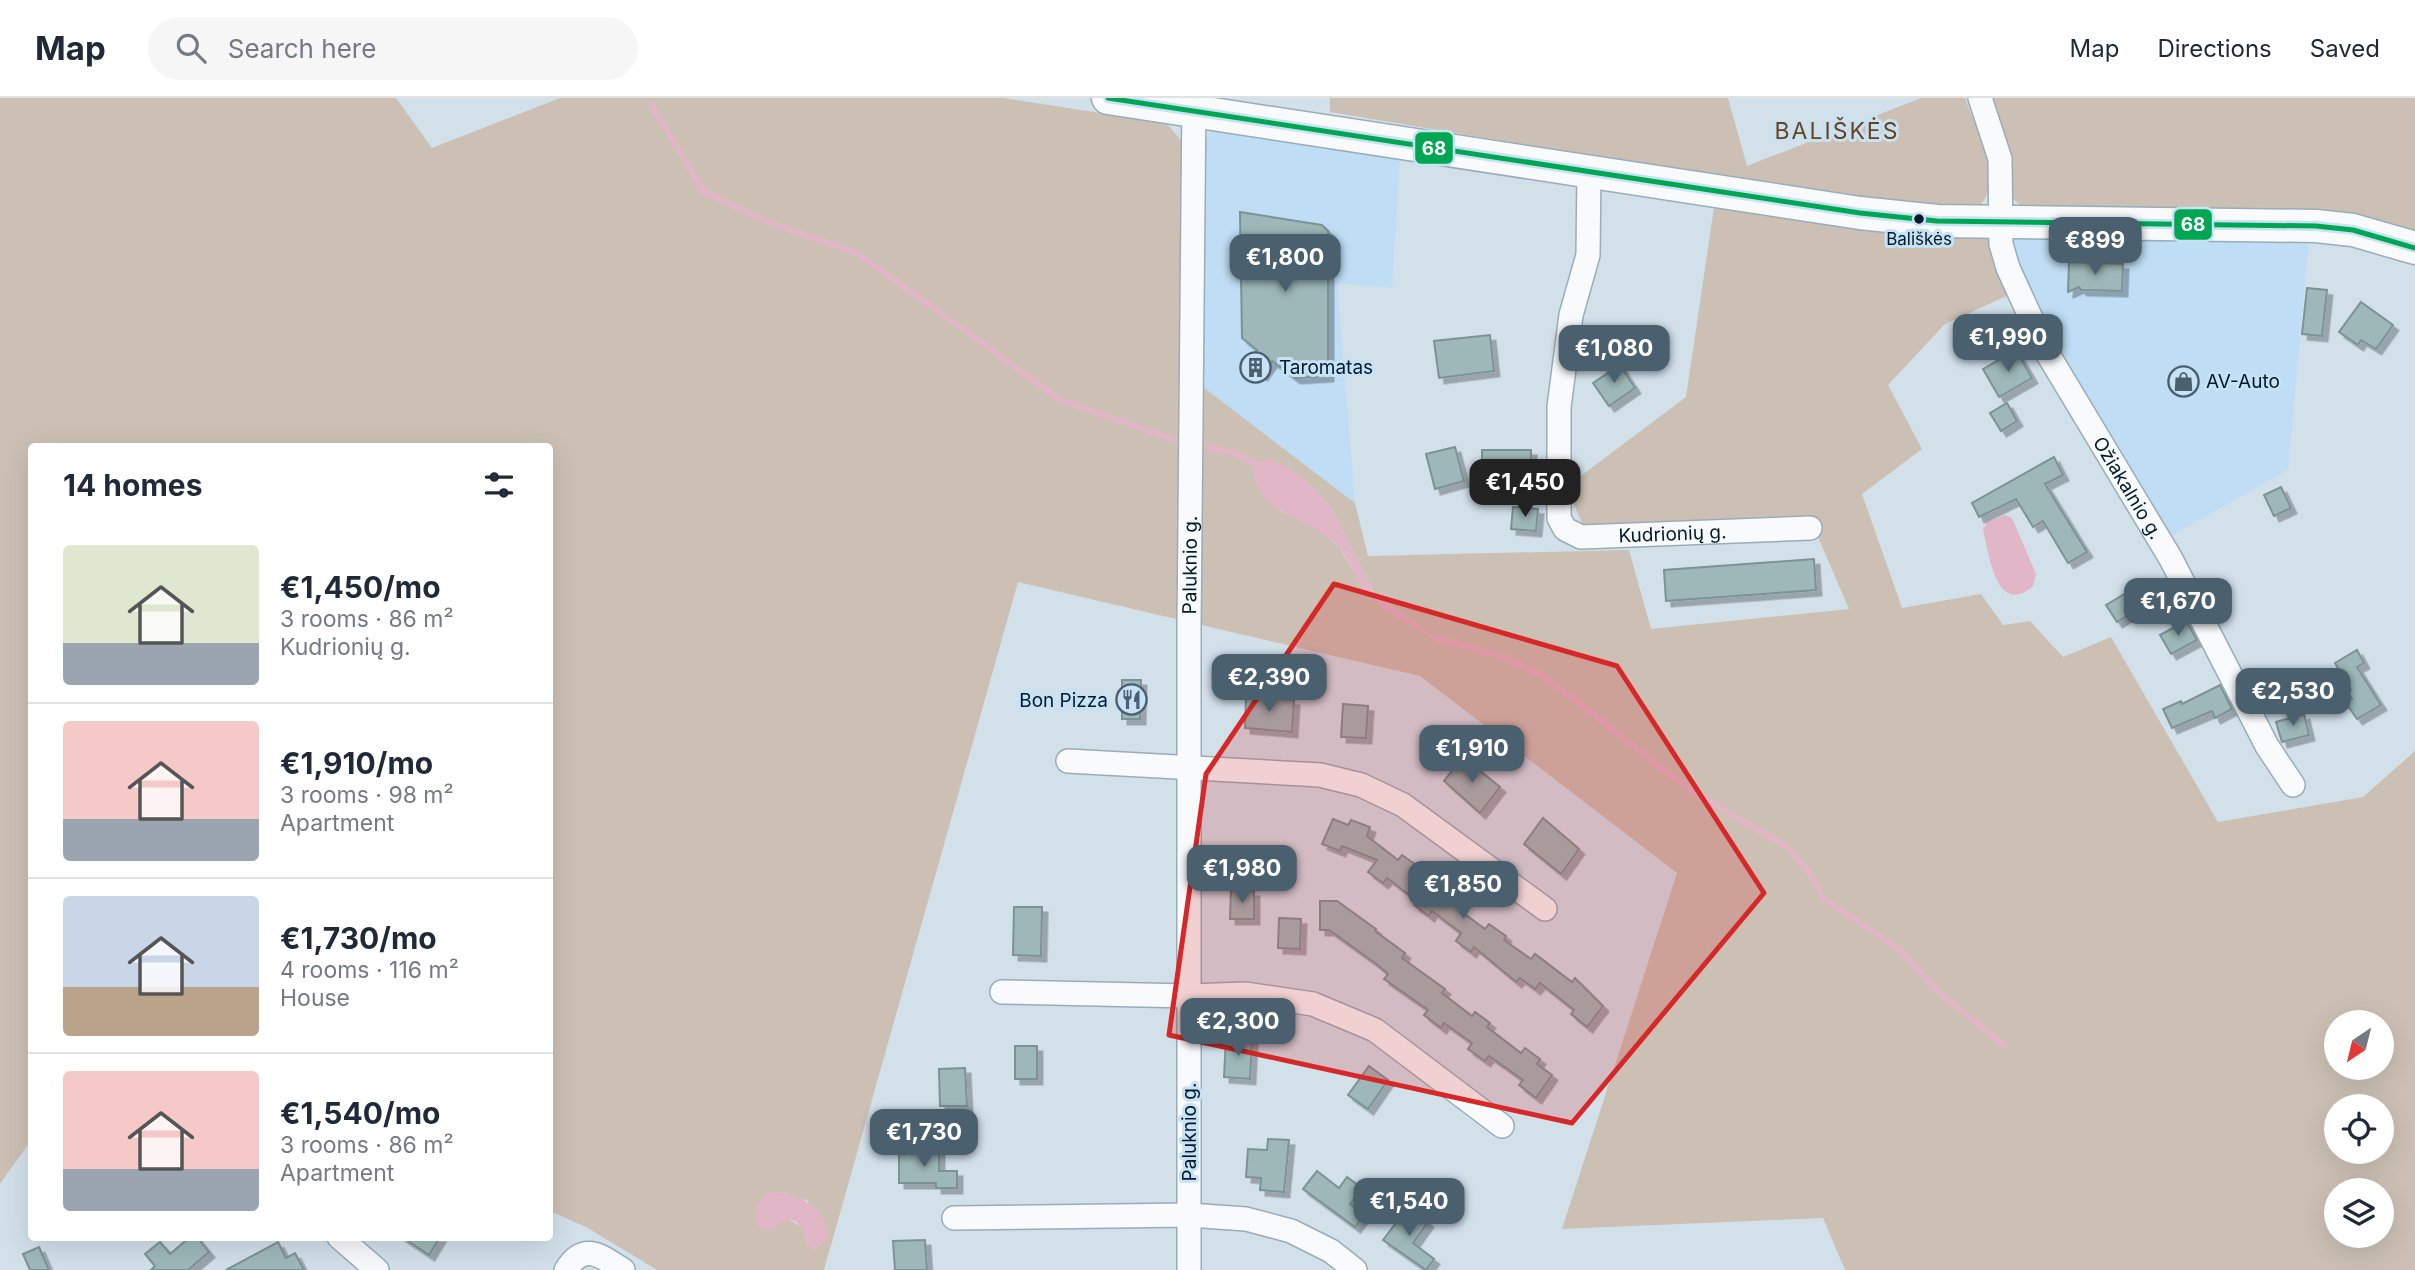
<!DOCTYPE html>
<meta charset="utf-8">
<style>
body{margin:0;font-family:Inter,sans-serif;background:#f6f6f7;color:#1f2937;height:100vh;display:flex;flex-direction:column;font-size:26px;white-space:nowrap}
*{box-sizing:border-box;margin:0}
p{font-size:23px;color:#747a83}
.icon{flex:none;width:38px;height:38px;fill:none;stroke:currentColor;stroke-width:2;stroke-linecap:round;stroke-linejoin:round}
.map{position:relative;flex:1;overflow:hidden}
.details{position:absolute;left:28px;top:345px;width:525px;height:798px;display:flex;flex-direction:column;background:#fff;border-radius:7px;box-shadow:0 7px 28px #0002}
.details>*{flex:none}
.needle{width:46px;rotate:215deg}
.controls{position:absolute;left:2324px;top:912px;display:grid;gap:14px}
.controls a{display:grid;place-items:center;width:70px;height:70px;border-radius:50%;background:#fff;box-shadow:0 7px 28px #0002;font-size:35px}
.price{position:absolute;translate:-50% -60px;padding:0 16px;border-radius:14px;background:#4a606f;color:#fff;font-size:23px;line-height:46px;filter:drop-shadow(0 2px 4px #0008)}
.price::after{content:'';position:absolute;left:50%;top:42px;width:21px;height:16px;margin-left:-10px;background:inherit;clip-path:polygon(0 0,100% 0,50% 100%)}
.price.on{background:#222;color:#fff}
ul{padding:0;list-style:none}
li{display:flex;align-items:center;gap:21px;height:175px;padding:0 35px}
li+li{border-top:2px solid #e0e1e3}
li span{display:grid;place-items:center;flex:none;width:196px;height:140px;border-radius:7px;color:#555}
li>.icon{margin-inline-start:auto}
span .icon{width:84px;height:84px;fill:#fffc;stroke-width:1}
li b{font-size:30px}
h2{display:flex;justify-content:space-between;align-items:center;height:84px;padding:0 35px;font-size:30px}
header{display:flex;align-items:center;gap:42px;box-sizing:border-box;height:98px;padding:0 35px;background:#fff;border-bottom:2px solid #e0e1e3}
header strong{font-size:33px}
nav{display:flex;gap:38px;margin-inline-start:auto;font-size:24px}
.search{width:490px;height:63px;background:#f6f6f7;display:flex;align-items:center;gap:18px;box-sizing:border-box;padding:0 24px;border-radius:38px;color:#747a83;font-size:26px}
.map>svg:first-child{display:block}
.built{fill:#bfddf4}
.green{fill:#ccc0b4;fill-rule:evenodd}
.water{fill:#e1b6c6}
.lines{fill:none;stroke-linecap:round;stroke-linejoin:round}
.stream{stroke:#e1b6c6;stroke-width:6}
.building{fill:#9eb8b9;stroke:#7d9295;stroke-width:2;filter:url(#shadow)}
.minor-casing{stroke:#99acba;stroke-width:26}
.secondary-casing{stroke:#99acba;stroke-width:35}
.minor{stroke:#f8fafc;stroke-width:23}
.secondary{stroke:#f8fafc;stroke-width:32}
.bus-1-casing{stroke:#c7e1f5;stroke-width:10}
.bus-1{stroke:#00a651;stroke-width:5}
.marked{fill:#d62828;fill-opacity:0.2;stroke:#d62828;stroke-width:5;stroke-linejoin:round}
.bus-dot{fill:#011b2d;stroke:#c7e1f5;stroke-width:2.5}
.labels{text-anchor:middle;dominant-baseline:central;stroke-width:6;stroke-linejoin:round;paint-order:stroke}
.bus-label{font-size:17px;fill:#011b2d;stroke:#c7e1f5}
.poi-label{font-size:19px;fill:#011b2d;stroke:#c7e1f5;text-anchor:start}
.street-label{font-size:19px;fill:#011b2d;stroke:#c7e1f5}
.quarter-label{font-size:23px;letter-spacing:2px;fill:#6c4219;stroke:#c7e1f5}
.line-badge{stroke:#c7e1f5;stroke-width:2.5}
.badge-label{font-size:19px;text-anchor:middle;font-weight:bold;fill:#fff}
</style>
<header>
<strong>Map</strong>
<div class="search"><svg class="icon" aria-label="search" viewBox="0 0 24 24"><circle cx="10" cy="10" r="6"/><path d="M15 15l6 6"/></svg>Search here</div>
<nav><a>Map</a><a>Directions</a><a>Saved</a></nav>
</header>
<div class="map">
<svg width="2415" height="1172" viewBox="0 0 2415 1172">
<defs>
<filter id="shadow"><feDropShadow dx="5.5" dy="5.5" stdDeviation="0" flood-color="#0004"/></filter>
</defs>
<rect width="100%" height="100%" fill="#d2e0ea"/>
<g class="built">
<polygon points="1223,30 1400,57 1392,190 1337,185 1355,405 1203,289 1205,42 1211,33"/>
<polygon points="1991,132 2309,141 2288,372 2167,440 2015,194"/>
</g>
<g class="green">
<path d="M0 0H396L432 50 560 0H1003L1166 25 1181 42 1183 289H1203L1355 405 1368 458 1629 452 1651 531 1849 511 1812 425 1584 429 1566 389 1686 299 1715 103 1991 132 2015 194 1945 226 1888 287 1922 351 1862 396 1902 510 1981 496 2003 527 2030 523 2063 559 2111 539 2218 724 2363 699 2415 653V1172H1845L1823 1120 1562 1131 1677 775 1420 578 1018 484 824 1172H657L586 1129 550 1113V348H32V1041L0 1086ZM1312 388 1332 411 1375 496 1420 528 1369 499 1339 449 1317 429 1280 413ZM2336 924H2382V970H2336ZM2336 1008H2382V1054H2336ZM2336 1092H2382V1138H2336ZM772 1094 786 1095 808 1103V1148L802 1129 788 1121Z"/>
<path d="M1330 0H1728L1747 68 1921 0H1965C1975 30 2008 88 1975 112L1831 98 1330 14Z"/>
<polygon points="1990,0 2415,0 2415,136 2311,113 2020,107 2010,98"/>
</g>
<g class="water">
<path d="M1272 362 1289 370 1312 388 1332 411 1375 496 1436 540C1411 528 1377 513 1361 488 1353 475 1347 457 1336 446 1305 416 1256 417 1253 370L1259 363Z"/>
<path d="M2005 417 2012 420 2036 476 2033 488C1996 520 1989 455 1983 432L1987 424Z"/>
<path d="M772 1094C803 1095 824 1110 829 1140L815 1152 808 1148C804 1135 803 1124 788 1121L771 1132H760C749 1116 758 1102 772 1094Z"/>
</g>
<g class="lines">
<g class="stream">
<polyline points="651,6 703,93 770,125 857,155 1061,302 1175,342"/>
<polyline points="1209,350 1235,355 1256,366"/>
<polyline points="1436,540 1506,560 1545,579 1690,692 1787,749 1806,770 1824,801 1899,851 1937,893 2004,947"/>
</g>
</g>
<g class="building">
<polygon points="1240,114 1322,127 1328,133 1328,278 1295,280 1272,263 1262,277 1247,266 1257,252 1242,240"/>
<polygon points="2069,164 2123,166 2122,193 2081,192 2079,189 2068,194"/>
<polygon points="2307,190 2327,192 2322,238 2302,236"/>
<polygon points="2361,204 2393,227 2376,251 2361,242 2358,247 2339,234"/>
<polygon points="1490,237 1494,273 1439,280 1434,243"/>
<polygon points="2016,252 2032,280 1999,299 1983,271"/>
<polygon points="1620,267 1635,290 1609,308 1593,285"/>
<polygon points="2007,305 2017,323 2001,333 1990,315"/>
<polygon points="1455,349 1464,383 1435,391 1426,356"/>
<polygon points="1482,352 1531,352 1531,370 1500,370 1500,376 1482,376"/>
<polygon points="2054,359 2063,377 2045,386 2087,454 2068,465 2043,423 2033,429 2016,401 1979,419 1972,405"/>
<polygon points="2281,389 2291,410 2274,418 2264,397"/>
<polygon points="1513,409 1538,411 1536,433 1511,431"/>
<polygon points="1814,461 1816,492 1666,503 1664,472"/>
<polygon points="2131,492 2142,509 2117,524 2106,507"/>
<polygon points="2186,523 2197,542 2171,556 2160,537"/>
<polygon points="2357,552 2364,565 2357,569 2381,607 2357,621 2346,605 2352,601 2348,594 2351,592 2335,565"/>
<polygon points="1122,582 1141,582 1140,621 1122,621"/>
<polygon points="2220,587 2232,611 2215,620 2212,613 2172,630 2163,611 2181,603 2182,606"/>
<polygon points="1246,598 1294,602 1292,634 1245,630"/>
<polygon points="1343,606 1368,608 1366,640 1341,639"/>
<polygon points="2304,616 2309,637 2282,644 2276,624"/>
<polygon points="1463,659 1500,689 1480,715 1444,683"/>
<polygon points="1543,720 1579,751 1561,776 1524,746"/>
<polygon points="1333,721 1348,727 1351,722 1370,729 1367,738 1398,762 1402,757 1419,769 1415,774 1444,795 1448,790 1464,802 1458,811 1485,831 1489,826 1506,838 1504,842 1531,861 1535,856 1572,884 1575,880 1603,908 1587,929 1571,916 1574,912 1540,885 1535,891 1520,880 1516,884 1474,849 1471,854 1456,843 1461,835 1432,813 1429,818 1414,807 1417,803 1387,780 1383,785 1368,774 1377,762 1342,748 1340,753 1322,746"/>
<polygon points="1231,792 1254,793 1254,821 1230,821"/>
<polygon points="1320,803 1337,803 1376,831 1375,833 1405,855 1402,860 1445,891 1442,895 1472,918 1475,914 1490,925 1487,929 1521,955 1525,950 1540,961 1537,966 1552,977 1536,1000 1519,987 1523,982 1489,958 1485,963 1468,951 1472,945 1444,925 1441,930 1424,917 1428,912 1384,881 1388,876 1375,865 1329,832 1320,832"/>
<polygon points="1014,809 1042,809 1041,858 1013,857"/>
<polygon points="1279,820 1301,821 1300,851 1278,850"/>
<polygon points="1226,940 1252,941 1250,981 1224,979"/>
<rect x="1015" y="948" width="22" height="33"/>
<polygon points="1369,968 1388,982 1368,1011 1348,997"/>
<polygon points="965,970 967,1008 940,1008 939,971"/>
<polygon points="1268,1041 1289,1042 1284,1094 1260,1092 1261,1080 1246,1079 1248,1051 1267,1052"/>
<polygon points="899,1051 939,1051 939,1073 957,1073 957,1090 936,1090 936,1085 899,1085"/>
<polygon points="1317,1073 1339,1090 1347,1079 1362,1090 1350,1106 1364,1117 1355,1129 1303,1091"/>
<polygon points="1408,1109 1428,1124 1413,1145 1434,1161 1426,1172 1383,1142"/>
<polygon points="190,1139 197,1139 209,1154 188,1172 151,1172 155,1168 145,1156 160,1144 170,1156"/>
<polygon points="402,1139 440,1139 429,1157"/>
<polygon points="925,1142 927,1172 895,1172 893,1143"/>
<polygon points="278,1144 286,1160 295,1155 304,1172 226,1172"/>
<polygon points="39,1149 49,1172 30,1172 23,1156"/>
</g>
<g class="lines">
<defs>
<g id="minor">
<path id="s1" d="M1980 0 2000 61 2001 146 2008 170 2046 253 2171 461 2267 648 2293 687"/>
<path id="s2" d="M1589 73 1588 157 1571 217 1559 309V420L1565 431 1581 439 1810 430"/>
<polyline points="1068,663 1320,677 1361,687 1403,707 1545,811"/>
<polyline points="1002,894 1189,898 1245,896 1313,906 1375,932 1502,1028"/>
<polyline points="954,1120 1189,1117 1246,1121 1291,1133 1331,1153 1355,1172"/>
<polyline points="339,1139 377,1172"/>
<path d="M566 1172C584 1143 601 1158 623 1172"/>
<path id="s3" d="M1189 1172V529L1194 0"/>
</g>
<polyline id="secondary" points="1108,0 1860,115 1937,123 2316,128 2353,132 2415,150"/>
</defs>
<use href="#minor" class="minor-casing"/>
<use href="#secondary" class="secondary-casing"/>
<use href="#minor" class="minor"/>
<use href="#secondary" class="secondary"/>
<defs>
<polyline id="bus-1" points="1108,0 1860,115 1937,123 2316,128 2353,132 2415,150"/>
</defs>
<use href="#bus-1" class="bus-1-casing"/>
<use href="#bus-1" class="bus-1"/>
</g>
<path class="marked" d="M1334 486 1617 568 1764 795 1572 1025 1169 937 1206 676Z"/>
<defs>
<symbol id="building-ring" viewBox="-11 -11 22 22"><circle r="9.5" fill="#c7e1f5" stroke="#4a606f" stroke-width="1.5"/><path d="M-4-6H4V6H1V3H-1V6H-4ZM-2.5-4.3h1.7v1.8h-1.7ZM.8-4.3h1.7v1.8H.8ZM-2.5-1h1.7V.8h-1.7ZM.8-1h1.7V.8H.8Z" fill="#4a606f"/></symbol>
<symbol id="shop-ring" viewBox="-11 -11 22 22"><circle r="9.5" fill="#c7e1f5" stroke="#4a606f" stroke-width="1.5"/><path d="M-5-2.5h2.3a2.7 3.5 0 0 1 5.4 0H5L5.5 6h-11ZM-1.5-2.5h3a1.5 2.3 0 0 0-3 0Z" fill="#4a606f"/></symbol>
<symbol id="restaurant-ring" viewBox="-11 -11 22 22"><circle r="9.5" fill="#c7e1f5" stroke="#4a606f" stroke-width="1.5"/><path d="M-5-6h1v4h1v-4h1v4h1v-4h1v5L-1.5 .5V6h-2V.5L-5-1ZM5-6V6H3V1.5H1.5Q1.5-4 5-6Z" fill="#4a606f"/></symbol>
</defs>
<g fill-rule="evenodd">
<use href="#building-ring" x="1238" y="252" width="35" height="35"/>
<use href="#shop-ring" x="2166" y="266" width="35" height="35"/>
<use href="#restaurant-ring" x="1114" y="584" width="35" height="35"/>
</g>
<circle class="bus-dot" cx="1919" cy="121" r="6"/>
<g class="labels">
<g class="bus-label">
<text x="1919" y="141">Bališkės</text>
</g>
<g class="poi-label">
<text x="1279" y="269">Taromatas</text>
<text x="2206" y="283">AV-Auto</text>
<text x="1108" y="602" text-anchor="end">Bon Pizza</text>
</g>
<g class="street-label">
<text stroke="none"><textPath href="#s1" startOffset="425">Ožiakalnio g.</textPath></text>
<text stroke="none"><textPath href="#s2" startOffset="472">Kudrionių g.</textPath></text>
<text stroke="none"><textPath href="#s3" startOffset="705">Paluknio g.</textPath></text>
<text transform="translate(1189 1034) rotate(-90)">Paluknio g.</text>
</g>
<g class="quarter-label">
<text x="1837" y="33">BALIŠKĖS</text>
</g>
</g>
<g class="line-badge">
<rect x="1414" y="33" width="40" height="34" rx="7" fill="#00a651"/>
<rect x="2173" y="110" width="40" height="33" rx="7" fill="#00a651"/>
</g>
<g class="badge-label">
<text x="1434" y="57">68</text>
<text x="2193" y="133">68</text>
</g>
</svg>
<div class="controls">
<a><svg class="needle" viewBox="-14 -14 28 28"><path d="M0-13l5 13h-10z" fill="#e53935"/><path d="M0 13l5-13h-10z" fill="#747a83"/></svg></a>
<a><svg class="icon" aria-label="locate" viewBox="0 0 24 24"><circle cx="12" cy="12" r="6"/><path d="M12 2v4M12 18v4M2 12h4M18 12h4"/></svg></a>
<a><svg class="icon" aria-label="layers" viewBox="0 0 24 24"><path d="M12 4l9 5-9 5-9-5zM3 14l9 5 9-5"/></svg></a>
</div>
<b class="price" style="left:2095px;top:179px">€899</b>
<b class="price" style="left:1285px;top:196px">€1,800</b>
<b class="price" style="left:2008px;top:276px">€1,990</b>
<b class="price" style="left:1614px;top:287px">€1,080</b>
<b class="price on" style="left:1525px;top:421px">€1,450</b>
<b class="price" style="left:2178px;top:540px">€1,670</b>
<b class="price" style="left:1269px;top:616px">€2,390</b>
<b class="price" style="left:2293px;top:630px">€2,530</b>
<b class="price" style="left:1472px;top:687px">€1,910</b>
<b class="price" style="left:1242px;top:807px">€1,980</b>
<b class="price" style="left:1463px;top:823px">€1,850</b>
<b class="price" style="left:1238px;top:960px">€2,300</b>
<b class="price" style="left:924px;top:1071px">€1,730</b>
<b class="price" style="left:1409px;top:1140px">€1,540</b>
<section class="details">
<h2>14 homes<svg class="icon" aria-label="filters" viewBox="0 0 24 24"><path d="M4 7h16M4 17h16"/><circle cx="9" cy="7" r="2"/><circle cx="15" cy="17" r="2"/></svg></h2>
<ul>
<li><span style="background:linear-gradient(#dfe7d0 70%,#9aa5b1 0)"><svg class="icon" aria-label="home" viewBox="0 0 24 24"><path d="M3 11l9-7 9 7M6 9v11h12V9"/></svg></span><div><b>€1,450/mo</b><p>3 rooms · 86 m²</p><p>Kudrionių g.</p></div></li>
<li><span style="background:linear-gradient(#f6c9c9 70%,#9aa5b1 0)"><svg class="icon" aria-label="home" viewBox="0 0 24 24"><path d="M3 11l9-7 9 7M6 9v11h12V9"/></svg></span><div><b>€1,910/mo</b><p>3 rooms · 98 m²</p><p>Apartment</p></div></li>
<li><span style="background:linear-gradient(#c9d6e8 65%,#b9a48a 0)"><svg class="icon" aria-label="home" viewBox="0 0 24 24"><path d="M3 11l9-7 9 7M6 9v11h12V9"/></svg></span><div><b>€1,730/mo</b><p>4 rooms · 116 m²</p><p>House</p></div></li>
<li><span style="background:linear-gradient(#f6c9c9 70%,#9aa5b1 0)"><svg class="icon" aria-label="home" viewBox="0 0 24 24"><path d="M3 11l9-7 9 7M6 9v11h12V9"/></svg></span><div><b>€1,540/mo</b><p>3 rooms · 86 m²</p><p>Apartment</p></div></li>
</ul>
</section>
</div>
